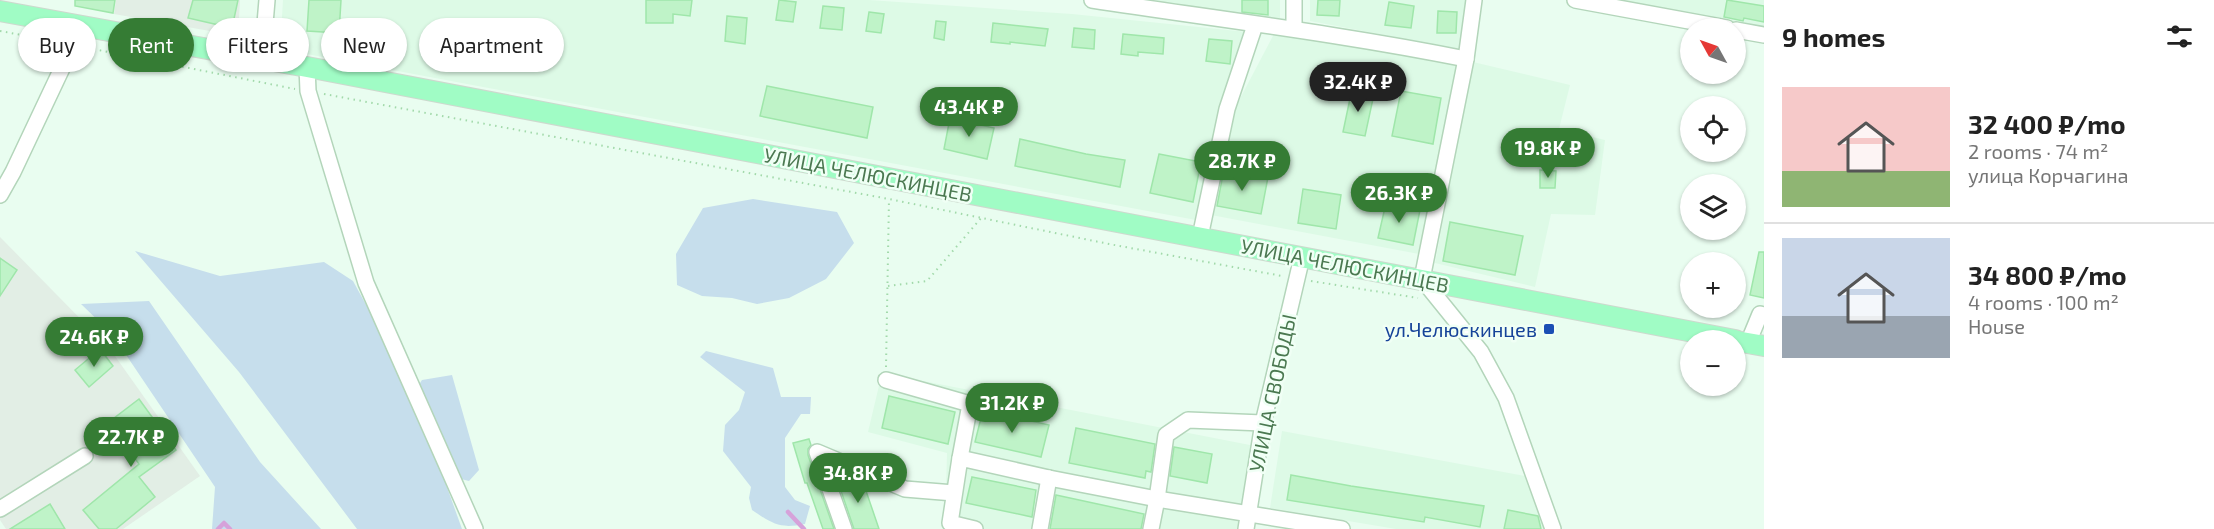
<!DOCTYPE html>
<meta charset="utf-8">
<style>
body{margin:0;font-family:"Exo 2",sans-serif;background:#f6f6f6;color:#222;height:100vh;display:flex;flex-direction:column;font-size:22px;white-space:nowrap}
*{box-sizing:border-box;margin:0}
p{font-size:20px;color:#767676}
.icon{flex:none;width:33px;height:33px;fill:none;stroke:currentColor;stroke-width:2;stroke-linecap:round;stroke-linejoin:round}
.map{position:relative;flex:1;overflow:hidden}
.side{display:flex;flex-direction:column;background:#fff;width:450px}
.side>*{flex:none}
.banner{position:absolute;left:18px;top:18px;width:570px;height:54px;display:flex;gap:12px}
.needle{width:39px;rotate:310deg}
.buttons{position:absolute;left:1680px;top:18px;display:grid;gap:12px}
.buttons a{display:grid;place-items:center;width:66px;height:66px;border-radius:50%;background:#fff;box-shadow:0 2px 4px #0004;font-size:30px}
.price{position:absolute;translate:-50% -51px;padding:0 14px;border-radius:21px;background:#357c34;color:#fff;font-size:20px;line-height:39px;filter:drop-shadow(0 2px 3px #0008)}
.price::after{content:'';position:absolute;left:50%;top:36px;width:18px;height:14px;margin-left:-9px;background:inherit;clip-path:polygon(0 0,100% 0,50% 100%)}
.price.active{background:#222;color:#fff}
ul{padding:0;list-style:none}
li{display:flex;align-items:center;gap:18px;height:150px;padding:0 18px}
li+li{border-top:2px solid #e0e0e0}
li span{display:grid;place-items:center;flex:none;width:168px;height:120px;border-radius:0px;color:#555}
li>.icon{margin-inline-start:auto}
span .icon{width:72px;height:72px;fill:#fffc;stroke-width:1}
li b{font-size:26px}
h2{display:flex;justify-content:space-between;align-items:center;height:72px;padding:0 18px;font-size:26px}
.pill{padding:0 21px;border-radius:27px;background:#fff;box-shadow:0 2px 4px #0004;font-size:21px;line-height:54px}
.pill.active{background:#357c34;color:#fff}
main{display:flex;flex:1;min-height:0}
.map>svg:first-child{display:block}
.residential{fill:#ddfae6}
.industrial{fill:#e2eee5}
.green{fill:#c6deec}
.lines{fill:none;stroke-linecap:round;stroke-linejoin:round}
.stream{stroke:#d6a2da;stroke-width:4.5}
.building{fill:#bff3c8;stroke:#9fe6aa;stroke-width:1.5}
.minor-casing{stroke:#b3d5ba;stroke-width:18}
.major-casing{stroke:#cdd9ce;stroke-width:22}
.path{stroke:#a2d9aa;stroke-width:2;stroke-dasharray:1.5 4.5;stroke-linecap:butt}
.minor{stroke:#fff;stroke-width:15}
.major{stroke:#a0fcc5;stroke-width:20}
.transit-dot{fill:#1a4fb4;stroke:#f0fff5;stroke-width:2}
.labels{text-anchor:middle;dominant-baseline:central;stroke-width:5;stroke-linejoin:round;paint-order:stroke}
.street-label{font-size:20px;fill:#4b7951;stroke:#f0fff5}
.transit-label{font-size:20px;fill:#164399;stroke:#f0fff5;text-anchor:end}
</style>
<main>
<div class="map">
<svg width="1764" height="529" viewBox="0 0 1764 529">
<rect width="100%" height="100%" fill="#e9fdf0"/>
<g class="residential">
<polygon points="283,0 869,0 1072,14 1247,32 1209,158 1196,220 280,49"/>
<polygon points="1148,0 1280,0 1280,18 1234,16"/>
<polygon points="1310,0 1467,0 1459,49 1310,21"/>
<polygon points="1616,0 1764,0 1764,29"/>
<polygon points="1275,32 1457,65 1419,254 1211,215 1234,110"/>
<polygon points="1473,62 1570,85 1559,129 1605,140 1595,215 1551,214 1535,287 1435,263"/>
<polygon points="882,373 1255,446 1241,529 945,529 947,453 868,432"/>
<polygon points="1282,431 1525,476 1547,529 1396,529 1270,508"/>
</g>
<g class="industrial">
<polygon points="116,0 240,0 238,36 114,14"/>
<polygon points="0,237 110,349 200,476 123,529 6,529 0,520"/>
</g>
<g class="green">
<polygon points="753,199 837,212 854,243 826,279 789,298 757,304 732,298 702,296 677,285 676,254 703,208"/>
<polygon points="135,251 220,276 324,262 353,281 414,392 422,380 452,375 479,470 469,481 453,477 439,465 462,529 357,529 239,372"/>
<polygon points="149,301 260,462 321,529 212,529 215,487 112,334 81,304"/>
<path d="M706 351 773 368 781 397H811L810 414H801L785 438V487L795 500 810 506 805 524C779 529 773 524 752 510L749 498 751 487 723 451 725 425 739 410 745 392 700 357Z"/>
</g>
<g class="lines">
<g class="stream">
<polyline points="788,512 804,529"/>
<polyline points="218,529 224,523 230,529"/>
</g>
</g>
<g class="building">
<polygon points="75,0 115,0 113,13 75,6"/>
<polygon points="193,0 238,0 232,28 188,18"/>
<polygon points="309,0 341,0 339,33 307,31"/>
<polygon points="646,0 692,0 690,16 673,14 673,23 646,23"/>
<polygon points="779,0 796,2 793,22 776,20"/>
<polygon points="1242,0 1268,0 1268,15 1242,12"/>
<polygon points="1318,0 1340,0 1339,16 1317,15"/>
<polygon points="1727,0 1764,6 1764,22 1744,18 1743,21 1724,17"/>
<polygon points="1389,2 1414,6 1411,28 1385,25"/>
<polygon points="823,6 844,8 842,30 820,28"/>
<polygon points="1438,11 1457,12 1456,33 1437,33"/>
<polygon points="869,12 884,14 881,33 866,31"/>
<polygon points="727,16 747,18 745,44 725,41"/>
<polygon points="936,21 946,22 944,40 934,38"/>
<polygon points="993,23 1048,29 1045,46 1010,42 1010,44 991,42"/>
<polygon points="1074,28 1095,30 1094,49 1072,47"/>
<polygon points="1123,34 1164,38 1163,54 1138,52 1138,56 1121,54"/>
<polygon points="1209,39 1232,41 1230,64 1206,61"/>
<polygon points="767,86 873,107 867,138 760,116"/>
<polygon points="1352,89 1374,94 1365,136 1343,132"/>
<polygon points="1401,91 1441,98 1433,144 1392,136"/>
<polygon points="950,118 994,128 987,159 944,149"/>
<polygon points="1020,139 1086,154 1125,160 1120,187 1015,166"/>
<polygon points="1159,154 1201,162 1193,202 1150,193"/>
<polygon points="1224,169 1268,177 1261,214 1217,206"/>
<polygon points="1540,170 1556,171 1555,188 1540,188"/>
<polygon points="1303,189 1341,195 1336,229 1298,223"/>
<polygon points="1386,203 1420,210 1413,245 1378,238"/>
<polygon points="1450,222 1523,236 1515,275 1443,261"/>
<polygon points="1759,252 1764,252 1764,298 1750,295"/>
<polygon points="0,258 17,270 0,296"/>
<polygon points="100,349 113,366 89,387 75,370"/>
<polygon points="889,396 955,412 948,444 882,428"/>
<polygon points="139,399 176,450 139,477 155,497 116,529 99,529 83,510 139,464 109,422"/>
<polygon points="983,410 1049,425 1041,457 975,442"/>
<polygon points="1076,428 1155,444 1151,472 1146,471 1145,478 1069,463"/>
<polygon points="809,439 811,445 808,449 808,455 834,529 823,529 807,483 805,483 793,443"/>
<polygon points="1174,447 1212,454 1207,483 1170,476"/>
<polygon points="1291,475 1351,486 1484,506 1480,527 1425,517 1424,522 1287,500"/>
<polygon points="851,477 863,482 879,529 854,529 838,482"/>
<polygon points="972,477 1036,490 1032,517 966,503"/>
<polygon points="1056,495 1144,514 1141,529 1050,529"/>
<polygon points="50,504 65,529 10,529"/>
<polygon points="1508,510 1538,516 1541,529 1504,529"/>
</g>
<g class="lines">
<defs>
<g id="minor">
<path d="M1092 0C1217 19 1342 34 1466 59"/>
<polyline points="1474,0 1466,59 1422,279 1481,352 1506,398 1553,529"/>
<polyline points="1575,0 1727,28"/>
<polyline points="1294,28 1294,0"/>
<polyline points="1736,30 1764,35"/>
<polyline points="262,59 267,0"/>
<polyline points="307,67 308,91 366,283 475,529"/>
<polyline points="0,195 13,172 73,45 80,26"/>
<polyline points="1200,237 1227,109 1255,25"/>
<polyline points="1748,343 1760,314 1764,315"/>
<polyline points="886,380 970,404 960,458"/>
<polyline points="0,509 85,456"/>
<polyline points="844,529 817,452 905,489 954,493"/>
<polyline points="975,529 950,523 960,458 1049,478"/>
<polyline points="1040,529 1049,478 1157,499 1342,529"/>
<polyline points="1151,529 1157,499 1166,435 1188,420 1263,423"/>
<polyline points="1246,529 1263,423 1302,257"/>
</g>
<g id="major">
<polyline points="0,11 307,67 1735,340"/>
<polyline points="1736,341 1764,346"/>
</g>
</defs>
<use href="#minor" class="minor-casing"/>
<use href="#major" class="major-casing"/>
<g class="path">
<polyline points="0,31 59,42"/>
<polyline points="88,48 295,89"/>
<polyline points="324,94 889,199 1109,244 1282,276"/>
<polyline points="1311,281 1418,298"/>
<polyline points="888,286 927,281 982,217"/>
<polyline points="886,367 889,199"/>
</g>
<use href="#minor" class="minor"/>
<use href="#major" class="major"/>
</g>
<rect class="transit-dot" x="1543" y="323" width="12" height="12" rx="3"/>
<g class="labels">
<g class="street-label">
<text transform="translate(868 174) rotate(11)">УЛИЦА ЧЕЛЮСКИНЦЕВ</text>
<text transform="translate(1345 265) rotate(11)">УЛИЦА ЧЕЛЮСКИНЦЕВ</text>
<text transform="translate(1272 393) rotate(-78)">УЛИЦА СВОБОДЫ</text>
</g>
<g class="transit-label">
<text x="1537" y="329">ул.Челюскинцев</text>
</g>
</g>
</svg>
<div class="buttons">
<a><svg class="needle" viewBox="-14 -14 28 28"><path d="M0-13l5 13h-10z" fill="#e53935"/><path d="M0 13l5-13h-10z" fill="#767676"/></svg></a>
<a><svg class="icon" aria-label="locate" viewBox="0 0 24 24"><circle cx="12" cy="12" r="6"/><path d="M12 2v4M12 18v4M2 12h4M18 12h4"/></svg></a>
<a><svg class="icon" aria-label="layers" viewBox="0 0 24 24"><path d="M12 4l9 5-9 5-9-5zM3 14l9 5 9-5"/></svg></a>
<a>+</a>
<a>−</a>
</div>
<b class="price active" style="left:1358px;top:113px">32.4K ₽</b>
<b class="price" style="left:969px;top:138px">43.4K ₽</b>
<b class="price" style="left:1548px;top:179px">19.8K ₽</b>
<b class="price" style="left:1242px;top:192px">28.7K ₽</b>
<b class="price" style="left:1399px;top:224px">26.3K ₽</b>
<b class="price" style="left:94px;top:368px">24.6K ₽</b>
<b class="price" style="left:1012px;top:434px">31.2K ₽</b>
<b class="price" style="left:131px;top:468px">22.7K ₽</b>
<b class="price" style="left:858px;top:504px">34.8K ₽</b>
<div class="banner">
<a class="pill">Buy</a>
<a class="pill active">Rent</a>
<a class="pill">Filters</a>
<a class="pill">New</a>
<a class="pill">Apartment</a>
</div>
</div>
<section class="side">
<h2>9 homes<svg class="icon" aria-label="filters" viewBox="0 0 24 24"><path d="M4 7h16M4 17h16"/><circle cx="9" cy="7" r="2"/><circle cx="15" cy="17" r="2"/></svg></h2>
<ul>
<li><span style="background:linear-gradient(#f6c9c9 70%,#8fb573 0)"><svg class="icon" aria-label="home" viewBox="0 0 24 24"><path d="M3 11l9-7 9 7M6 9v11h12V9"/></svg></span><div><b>32 400 ₽/mo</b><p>2 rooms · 74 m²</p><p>улица Корчагина</p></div></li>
<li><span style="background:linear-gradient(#c9d6e8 65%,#9aa5b1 0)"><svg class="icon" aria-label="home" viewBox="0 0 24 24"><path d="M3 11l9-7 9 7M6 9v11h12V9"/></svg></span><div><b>34 800 ₽/mo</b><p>4 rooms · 100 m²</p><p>House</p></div></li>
</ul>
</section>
</main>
